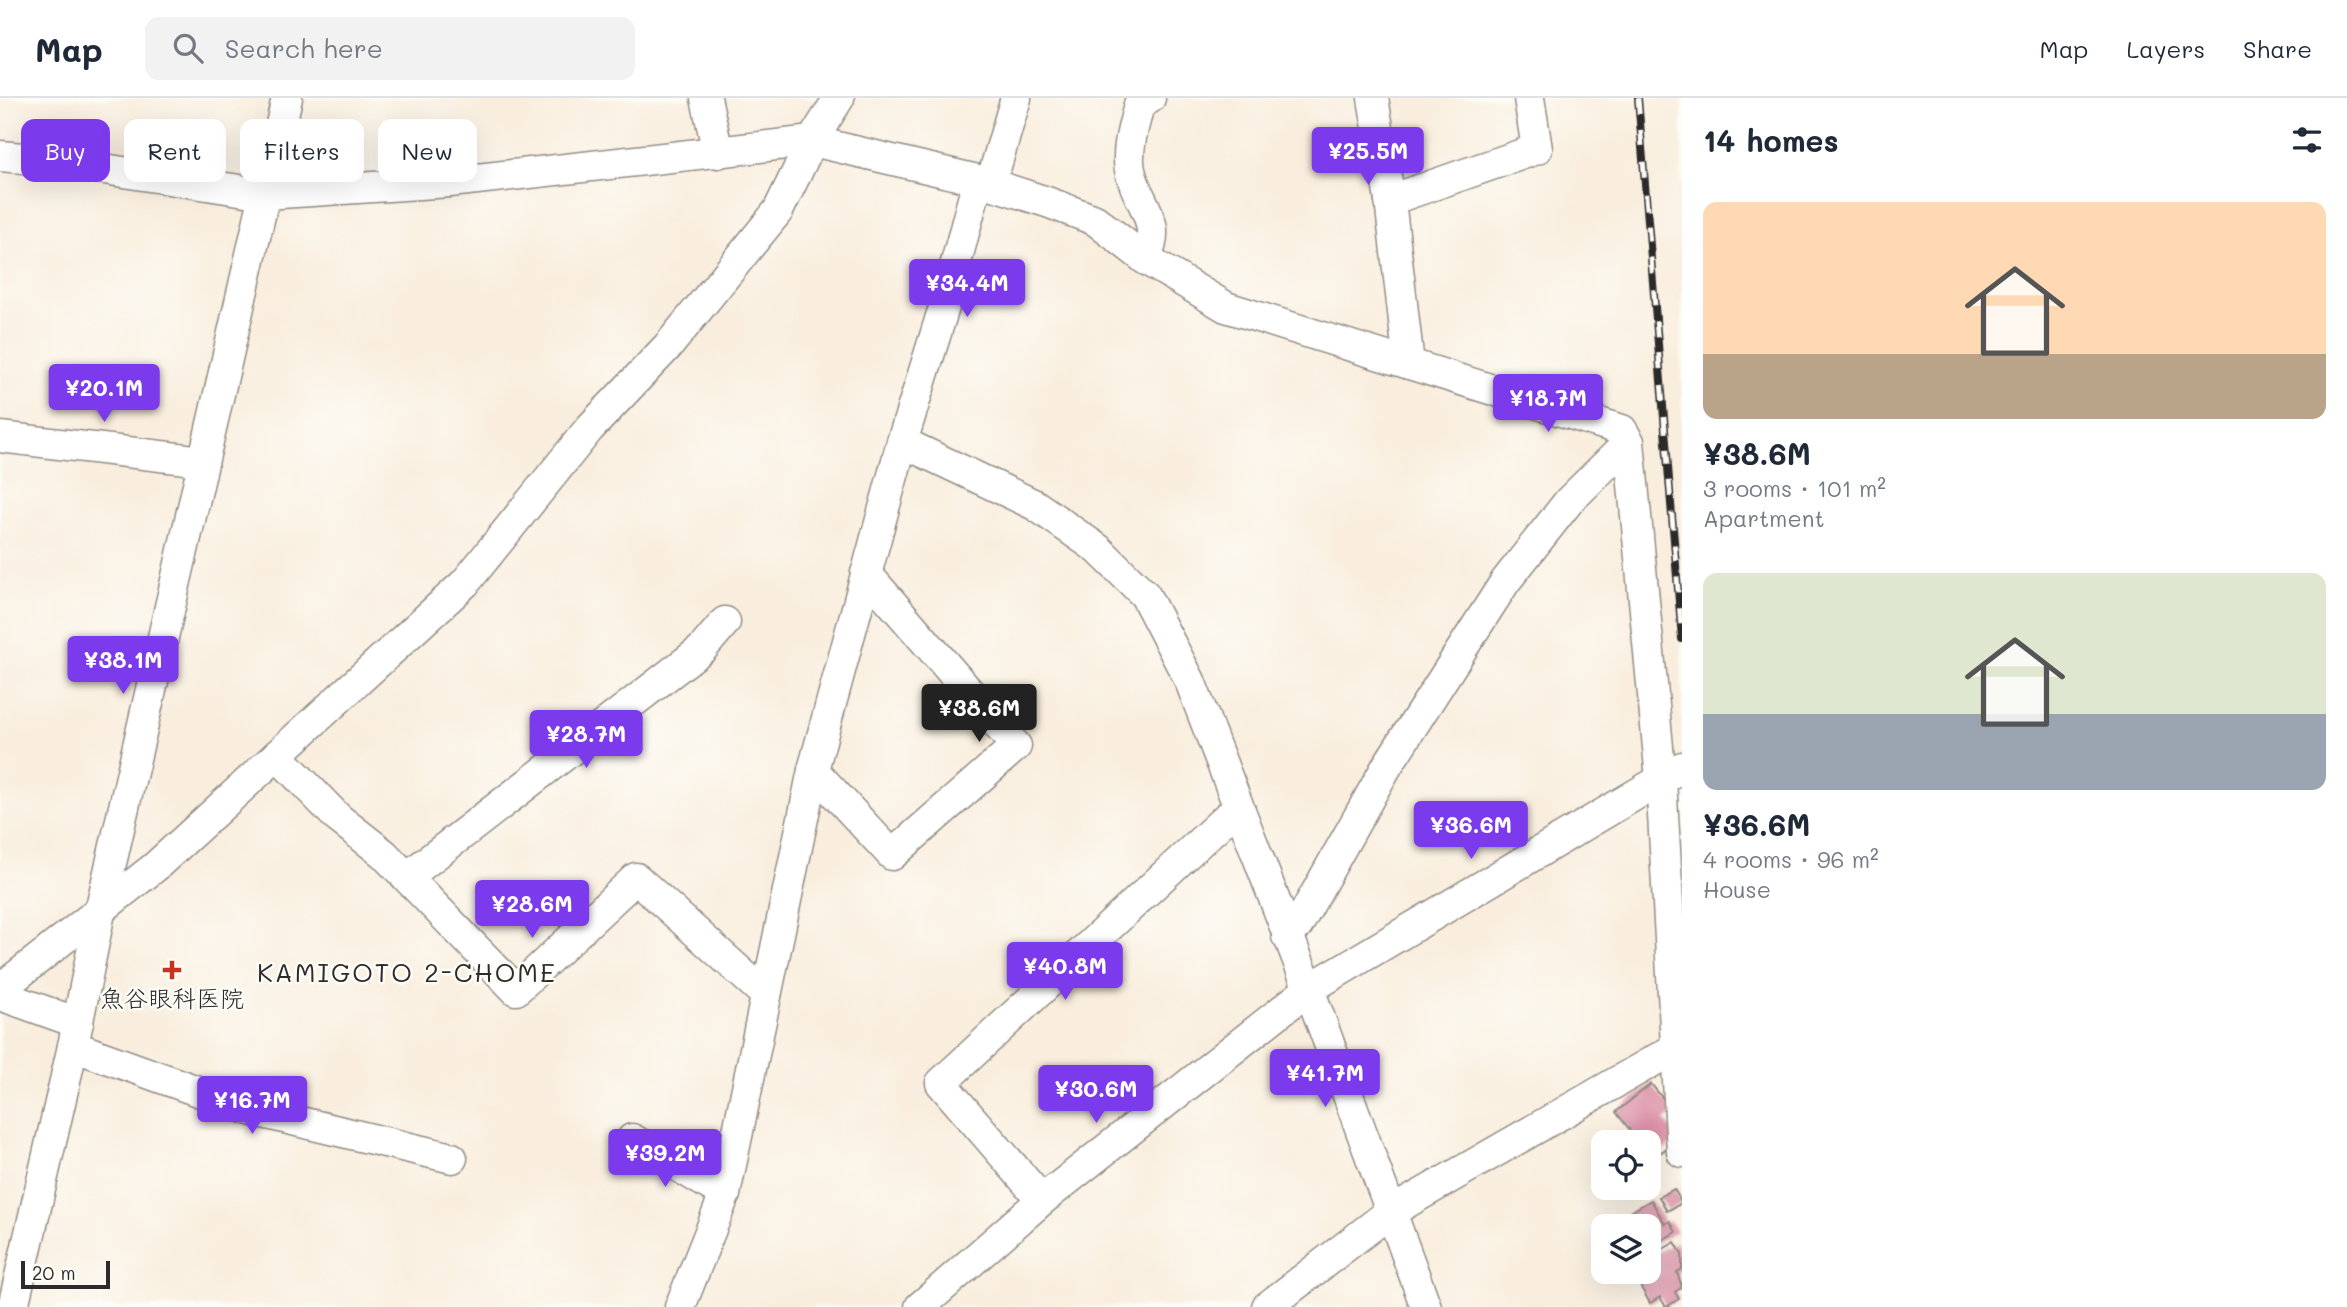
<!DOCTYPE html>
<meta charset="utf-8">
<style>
body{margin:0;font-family:Mali,"Klee One",sans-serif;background:#f2f2f3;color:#1f2937;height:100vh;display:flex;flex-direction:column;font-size:26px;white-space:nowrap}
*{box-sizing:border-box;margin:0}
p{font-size:23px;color:#747a83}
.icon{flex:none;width:38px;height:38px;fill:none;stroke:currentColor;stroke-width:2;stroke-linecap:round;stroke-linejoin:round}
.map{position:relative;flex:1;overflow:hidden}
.panel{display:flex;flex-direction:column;background:#fff;width:665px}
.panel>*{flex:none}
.banner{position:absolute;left:21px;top:21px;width:665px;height:63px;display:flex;gap:14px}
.controls{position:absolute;left:1591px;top:1032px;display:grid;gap:14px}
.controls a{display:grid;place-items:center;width:70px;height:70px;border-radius:14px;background:#fff;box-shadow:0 7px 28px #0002;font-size:35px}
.scale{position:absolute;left:21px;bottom:18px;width:89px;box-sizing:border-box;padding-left:7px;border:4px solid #2b2b2b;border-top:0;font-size:19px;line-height:24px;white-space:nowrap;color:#2b2b2b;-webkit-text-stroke:5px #fdfcf7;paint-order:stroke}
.price{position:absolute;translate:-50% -60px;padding:0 16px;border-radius:7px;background:#7c3aed;color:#fff;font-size:23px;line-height:46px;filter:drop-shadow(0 2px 4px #0008)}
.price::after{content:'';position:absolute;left:50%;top:42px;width:21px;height:16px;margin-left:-10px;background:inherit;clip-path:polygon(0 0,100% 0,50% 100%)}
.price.selected{background:#222;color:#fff}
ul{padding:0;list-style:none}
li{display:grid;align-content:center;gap:14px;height:371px;padding:0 21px}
li span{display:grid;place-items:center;height:217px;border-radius:14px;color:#555}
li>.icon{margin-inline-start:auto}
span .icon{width:126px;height:126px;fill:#fffc;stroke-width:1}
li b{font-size:30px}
h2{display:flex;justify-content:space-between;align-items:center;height:84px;padding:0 21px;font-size:30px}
.chip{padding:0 24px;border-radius:14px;background:#fff;box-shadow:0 7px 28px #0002;font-size:24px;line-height:63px}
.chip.selected{background:#7c3aed;color:#fff}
header{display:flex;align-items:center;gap:42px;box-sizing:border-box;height:98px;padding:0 35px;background:#fff;border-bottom:2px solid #e0e1e3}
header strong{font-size:33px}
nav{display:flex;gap:38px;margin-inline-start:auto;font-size:24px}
.search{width:490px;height:63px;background:#f2f2f3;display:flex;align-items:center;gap:18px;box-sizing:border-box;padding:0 24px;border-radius:14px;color:#747a83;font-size:26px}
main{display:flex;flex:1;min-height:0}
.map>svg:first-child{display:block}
.building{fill:#db8ea6}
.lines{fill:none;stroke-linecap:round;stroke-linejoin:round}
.minor-casing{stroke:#928c84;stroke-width:33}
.minor{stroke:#fff;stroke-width:30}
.rail-casing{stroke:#2b2b2b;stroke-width:8}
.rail{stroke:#fdfcf7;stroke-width:5;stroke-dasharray:16;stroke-linecap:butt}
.poi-dot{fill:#c8321e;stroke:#fdfcf7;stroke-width:2.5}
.labels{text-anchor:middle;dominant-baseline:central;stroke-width:5;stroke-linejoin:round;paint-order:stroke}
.poi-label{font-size:24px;fill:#2b2b2b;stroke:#fdfcf7}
.neighbourhood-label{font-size:26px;letter-spacing:2px;fill:#2b2b2b;stroke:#fdfcf7}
</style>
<header>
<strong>Map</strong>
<div class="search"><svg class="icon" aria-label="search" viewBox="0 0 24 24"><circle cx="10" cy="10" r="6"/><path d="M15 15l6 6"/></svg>Search here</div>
<nav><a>Map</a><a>Layers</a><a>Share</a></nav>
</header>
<main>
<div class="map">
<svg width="1682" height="1209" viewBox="0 0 1682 1209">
<rect width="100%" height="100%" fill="#fdfcf7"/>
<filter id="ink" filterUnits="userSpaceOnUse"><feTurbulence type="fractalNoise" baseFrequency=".0143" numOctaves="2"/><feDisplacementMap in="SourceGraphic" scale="14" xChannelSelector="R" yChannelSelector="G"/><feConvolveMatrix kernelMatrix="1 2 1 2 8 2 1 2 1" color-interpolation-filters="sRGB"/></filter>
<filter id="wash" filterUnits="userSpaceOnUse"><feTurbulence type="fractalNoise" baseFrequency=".00686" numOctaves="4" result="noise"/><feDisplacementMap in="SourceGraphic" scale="28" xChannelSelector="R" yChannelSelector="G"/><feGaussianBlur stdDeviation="1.57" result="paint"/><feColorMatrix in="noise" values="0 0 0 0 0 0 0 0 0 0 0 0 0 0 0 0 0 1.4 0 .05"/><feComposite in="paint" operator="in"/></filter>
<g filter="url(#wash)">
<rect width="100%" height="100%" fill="#f9eede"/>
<g id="blocks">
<g class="building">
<polygon points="1651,986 1675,1015 1665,1022 1674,1034 1676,1043 1652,1061 1648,1056 1648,1045 1640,1045 1616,1014"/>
<polygon points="1674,1091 1682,1105 1667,1113 1659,1099"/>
<polygon points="1651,1102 1665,1126 1670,1123 1676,1134 1648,1150 1648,1129 1614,1129 1612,1125"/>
<polygon points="1675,1144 1682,1156 1682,1171 1677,1174 1682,1189 1675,1194 1679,1201 1666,1209 1660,1199 1650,1205 1632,1174 1648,1174 1648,1160"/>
</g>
</g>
</g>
<g filter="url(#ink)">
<use href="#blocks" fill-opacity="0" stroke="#928c84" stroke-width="2"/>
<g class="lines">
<defs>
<g id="minor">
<polyline points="706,0 718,55"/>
<polyline points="1373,0 1390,102"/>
<polyline points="0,58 46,62 265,96 450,84 812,43 978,82 1047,104 1095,122 1145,161 1226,209 1622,332 1629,344 1569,403 1505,484 1387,668 1298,827 1287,838"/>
<polyline points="991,85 1016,0"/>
<path d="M1145 161C1165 123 1137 106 1130 72 1126 51 1134 27 1139 7L1150 0"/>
<polyline points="1409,266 1390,102 1537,51 1529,0"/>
<polyline points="0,339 203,363"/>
<polyline points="902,344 1035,407 1098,451 1145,497 1190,583 1309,891 1426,1209"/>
<polyline points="1629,344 1661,681 1682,1054"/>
<polyline points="277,657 338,720 384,756 516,892 636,780 766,897"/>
<polyline points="813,672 892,757 1016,648 866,475"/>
<polyline points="407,779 702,551 725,524"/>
<polyline points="0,891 155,769 465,485 589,331 669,247 778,113 812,43 839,0"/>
<polyline points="0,897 78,925"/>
<polyline points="73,948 250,1012 452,1060"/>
<polyline points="632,1041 725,1096"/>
<polyline points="1042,1102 941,985 1227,719 1240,713"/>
<polyline points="13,1209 73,948 101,809 287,0"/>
<polyline points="680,1209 725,1096 813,672 902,344 945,206 978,82"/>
<polyline points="920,1209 1042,1102 1309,891 1682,669"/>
<polyline points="1267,1209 1389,1115 1674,951"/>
</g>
</defs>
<use href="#minor" class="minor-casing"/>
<use href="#minor" class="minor"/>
<defs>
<polyline id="rail" points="1638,0 1682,541"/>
</defs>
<use href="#rail" class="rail-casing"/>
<use href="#rail" class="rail"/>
</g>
</g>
<path class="poi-dot" d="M168.5 861.5h7v7h7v7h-7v7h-7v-7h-7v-7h7z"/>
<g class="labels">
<g class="poi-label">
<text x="172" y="899">魚谷眼科医院</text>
</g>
<g class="neighbourhood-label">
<text x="407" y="874">KAMIGOTO 2-CHOME</text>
</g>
</g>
</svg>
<div class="controls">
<a><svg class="icon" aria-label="locate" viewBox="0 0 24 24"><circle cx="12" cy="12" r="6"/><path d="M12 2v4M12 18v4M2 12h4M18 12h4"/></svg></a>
<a><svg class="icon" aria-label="layers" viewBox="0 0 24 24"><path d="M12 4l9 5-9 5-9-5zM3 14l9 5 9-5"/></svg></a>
</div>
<div class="scale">20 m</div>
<b class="price" style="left:1368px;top:89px">¥25.5M</b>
<b class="price" style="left:967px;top:221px">¥34.4M</b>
<b class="price" style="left:104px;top:326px">¥20.1M</b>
<b class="price" style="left:1548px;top:336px">¥18.7M</b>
<b class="price" style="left:123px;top:598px">¥38.1M</b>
<b class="price selected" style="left:979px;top:646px">¥38.6M</b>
<b class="price" style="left:586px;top:672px">¥28.7M</b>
<b class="price" style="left:1471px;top:763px">¥36.6M</b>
<b class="price" style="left:532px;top:842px">¥28.6M</b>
<b class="price" style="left:1065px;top:904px">¥40.8M</b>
<b class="price" style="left:1325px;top:1011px">¥41.7M</b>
<b class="price" style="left:1096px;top:1027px">¥30.6M</b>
<b class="price" style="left:252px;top:1038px">¥16.7M</b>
<b class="price" style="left:665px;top:1091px">¥39.2M</b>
<div class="banner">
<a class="chip selected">Buy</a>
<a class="chip">Rent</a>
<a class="chip">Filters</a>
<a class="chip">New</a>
</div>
</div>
<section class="panel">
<h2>14 homes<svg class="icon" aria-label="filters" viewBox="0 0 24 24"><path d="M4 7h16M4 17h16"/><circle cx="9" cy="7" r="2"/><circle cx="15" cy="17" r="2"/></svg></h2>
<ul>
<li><span style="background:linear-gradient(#ffd9b3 70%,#b9a48a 0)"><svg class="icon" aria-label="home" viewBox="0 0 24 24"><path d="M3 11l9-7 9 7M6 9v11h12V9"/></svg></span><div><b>¥38.6M</b><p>3 rooms · 101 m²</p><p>Apartment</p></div></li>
<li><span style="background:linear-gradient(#dfe7d0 65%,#9aa5b1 0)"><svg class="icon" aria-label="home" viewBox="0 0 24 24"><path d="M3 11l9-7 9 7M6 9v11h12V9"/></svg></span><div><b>¥36.6M</b><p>4 rooms · 96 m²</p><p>House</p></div></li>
</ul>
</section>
</main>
